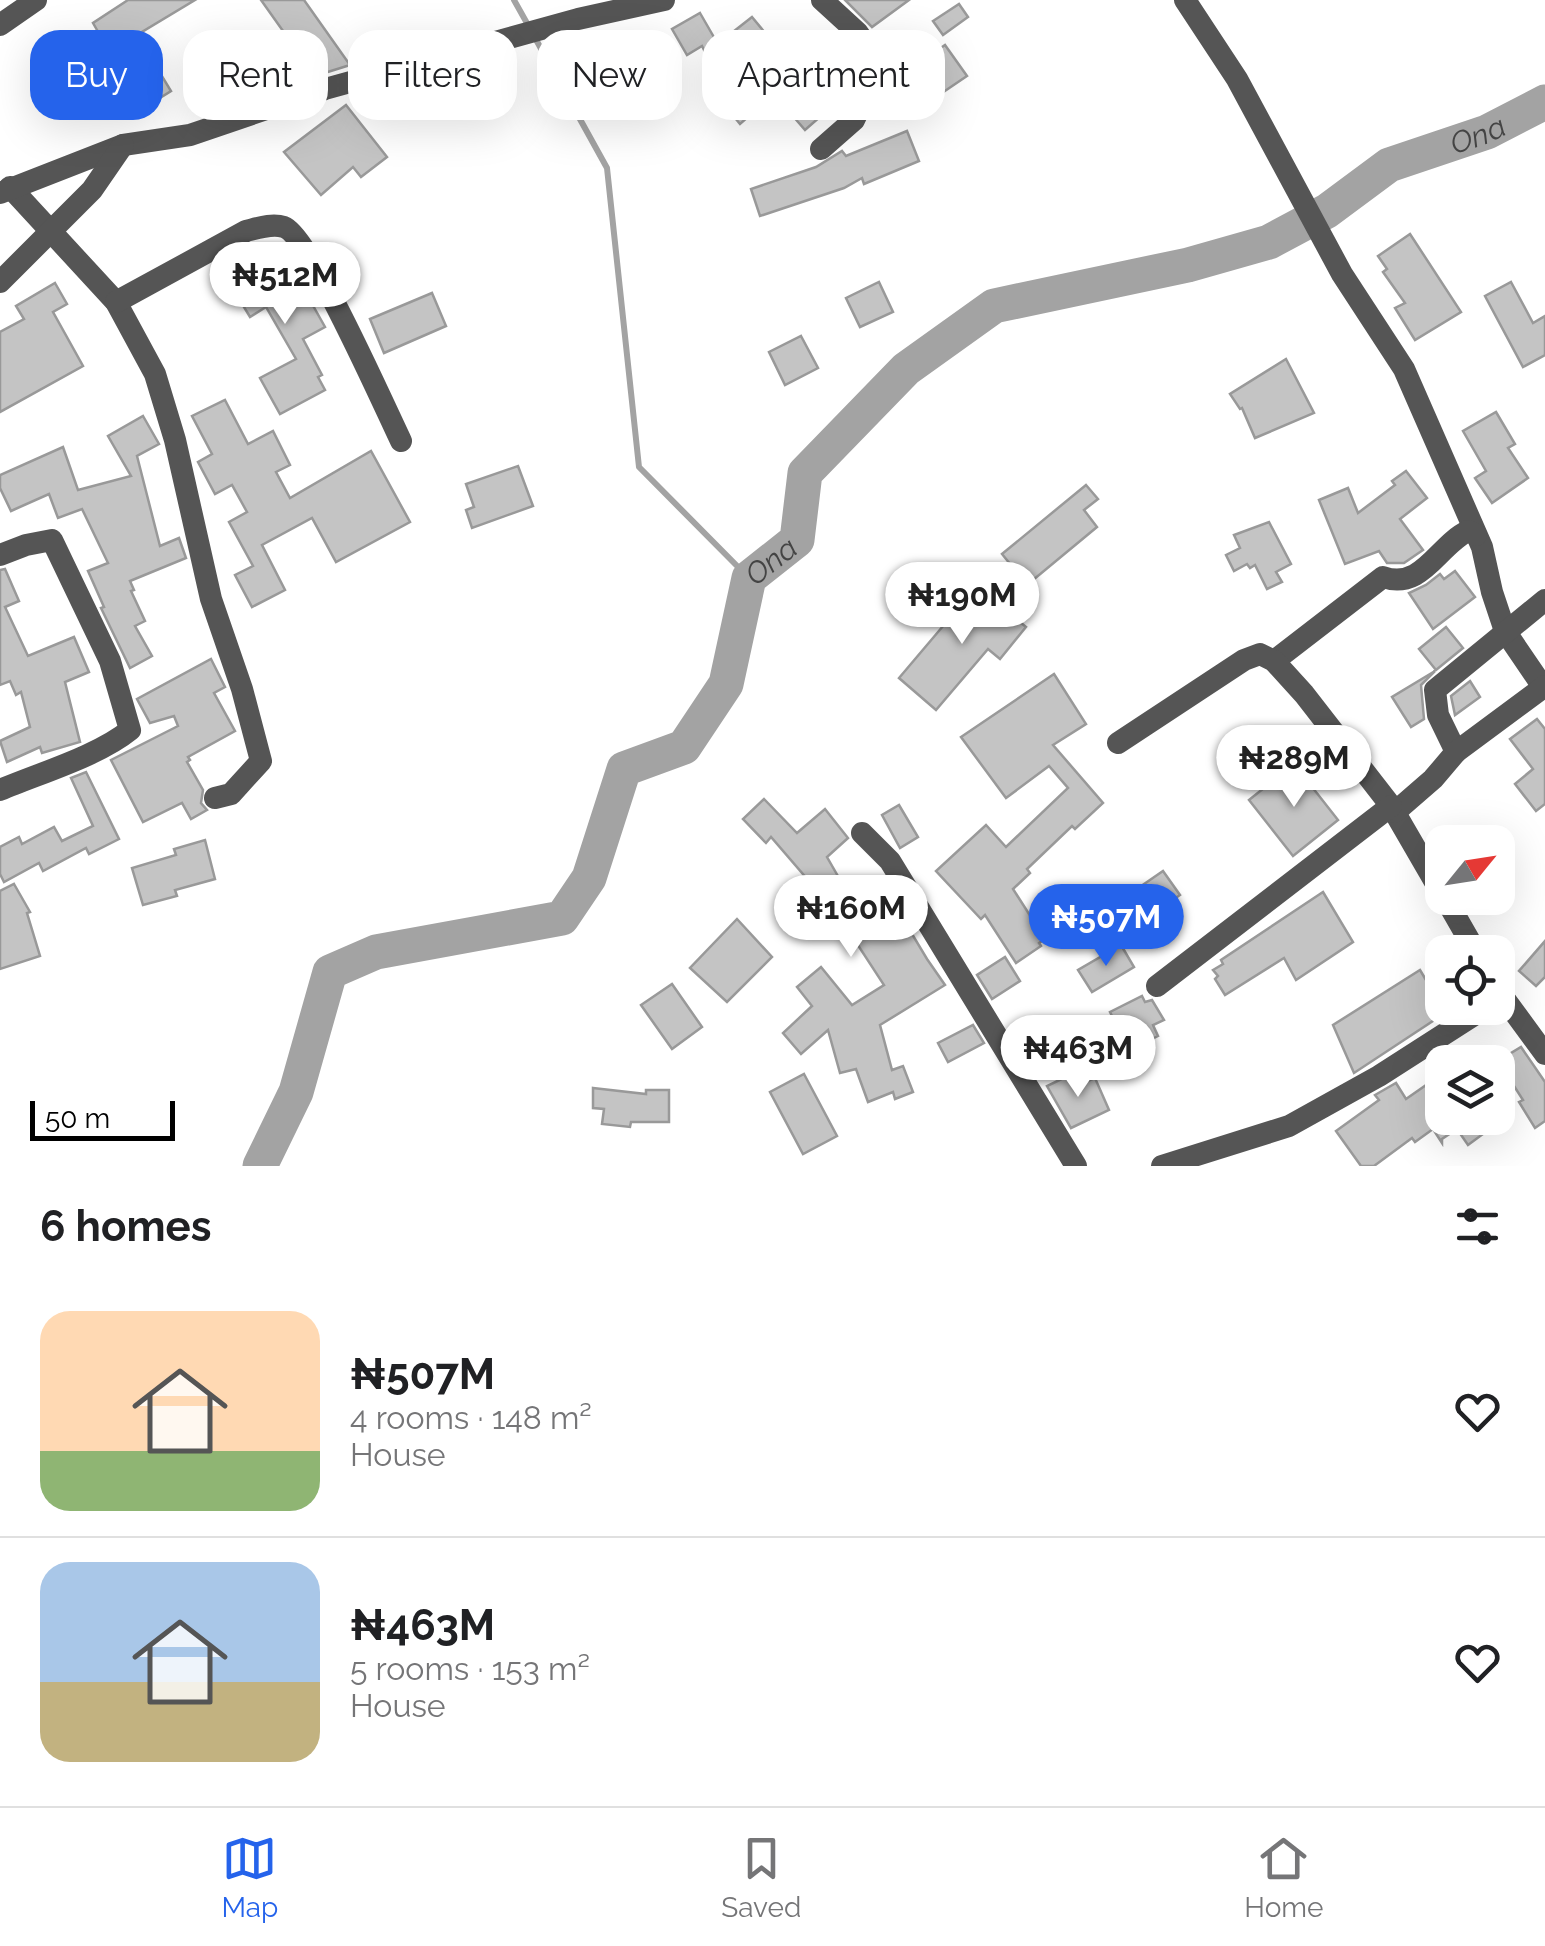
<!DOCTYPE html>
<meta charset="utf-8">
<style>
body{margin:0;font-family:Raleway,sans-serif;background:#f2f2f2;color:#202124;height:100vh;display:flex;flex-direction:column;font-size:38px;white-space:nowrap}
*{box-sizing:border-box;margin:0}
p{font-size:32px;color:#757577}
.icon{flex:none;width:55px;height:55px;fill:none;stroke:currentColor;stroke-width:2;stroke-linecap:round;stroke-linejoin:round}
.map{position:relative;height:1166px;overflow:hidden}
.details{display:flex;flex-direction:column;background:#fff;flex:1}
.details>*{flex:none}
.guide{position:absolute;left:30px;top:30px;width:1000px;height:90px;display:flex;gap:20px}
.needle{width:65px;rotate:60deg}
.tools{position:absolute;left:1425px;top:825px;display:grid;gap:20px}
.tools a{display:grid;place-items:center;width:90px;height:90px;border-radius:20px;background:#fff;box-shadow:0 10px 40px #0002;font-size:50px}
.scale{position:absolute;left:30px;bottom:25px;width:145px;box-sizing:border-box;padding-left:10px;border:5px solid #000;border-top:0;font-size:28px;line-height:35px;white-space:nowrap;color:#000;-webkit-text-stroke:8px #fff;paint-order:stroke}
.price{position:absolute;translate:-50% -85px;padding:0 22px;border-radius:35px;background:#fff;color:#222;font-size:32px;line-height:65px;filter:drop-shadow(0 2px 5px #0008)}
.price::after{content:'';position:absolute;left:50%;top:60px;width:30px;height:22px;margin-left:-15px;background:inherit;clip-path:polygon(0 0,100% 0,50% 100%)}
.price.active{background:#2563eb;color:#fff}
ul{padding:0;list-style:none}
li{display:flex;align-items:center;gap:30px;height:250px;padding:0 40px}
li+li{border-top:2px solid #e0e0e0}
li span{display:grid;place-items:center;flex:none;width:280px;height:200px;border-radius:30px;color:#555}
li>.icon{margin-inline-start:auto}
span .icon{width:120px;height:120px;fill:#fffc;stroke-width:1}
li b{font-size:42px}
h2{display:flex;justify-content:space-between;align-items:center;height:120px;padding:0 40px;font-size:42px}
.tag{padding:0 35px;border-radius:30px;background:#fff;box-shadow:0 10px 40px #0002;font-size:35px;line-height:90px}
.tag.active{background:#2563eb;color:#fff}
.dock{display:flex;justify-content:space-around;align-items:center;height:140px;border-top:2px solid #e0e0e0;background:#fff;font-size:28px;color:#757577}
.dock a{display:grid;justify-items:center;gap:5px}
.dock .active{color:#2563eb}
.map>svg:first-child{display:block}
.lines{fill:none;stroke-linecap:round;stroke-linejoin:round}
.stream{stroke:#a3a3a3;stroke-width:6}
.river{stroke:#a3a3a3;stroke-width:35}
.building{fill:#c4c4c4;stroke:#999;stroke-width:2.5}
.minor{stroke:#555;stroke-width:22}
.labels{text-anchor:middle;dominant-baseline:central;stroke-width:8;stroke-linejoin:round;paint-order:stroke}
.water-label{font-size:30px;font-style:italic;fill:#444;stroke:#fff}
</style>
<div class="map">
<svg width="1545" height="1166" viewBox="0 0 1545 1166">
<rect width="100%" height="100%" fill="#fff"/>
<g class="lines">
<g class="stream">
<polyline points="514,0 528,25"/>
<polyline points="534,36 607,168 639,467 749,578"/>
</g>
<path class="river" id="s1" d="M260 1166 296 1092 330 972 376 952 562 918 589 878 624 769 684 747 726 684 749 578 797 540 805 473 906 369 994 306 1188 265 1269 242 1327 211 1389 165 1487 132 1545 102"/>
</g>
<g class="building">
<polygon points="128,0 195,0 137,35 171,91 139,111 122,83 74,108 62,83 113,58 93,23"/>
<polygon points="261,0 304,0 350,65 315,76"/>
<polygon points="845,0 909,0 872,27"/>
<polygon points="959,4 968,17 943,35 933,21"/>
<polygon points="700,13 719,46 706,54 702,46 687,55 672,29"/>
<polygon points="752,17 771,40 743,63 724,39"/>
<polygon points="945,45 967,76 933,99 912,68"/>
<polygon points="793,64 830,108 805,130 767,86"/>
<polygon points="747,81 765,102 740,124 722,102"/>
<polygon points="346,105 387,157 361,177 353,167 321,195 284,152"/>
<polygon points="907,131 919,161 864,184 862,178 844,188 760,216 751,189 816,167 842,151 846,156"/>
<polygon points="1410,234 1461,312 1415,340 1395,308 1405,303 1383,272 1387,269 1378,256"/>
<polygon points="287,251 307,283 302,286 325,327 303,339 322,375 318,377 325,390 280,414 260,378 296,359 266,307 250,317 230,284"/>
<polygon points="879,282 893,312 860,327 846,298"/>
<polygon points="1511,282 1533,323 1545,316 1545,355 1523,367 1485,296"/>
<polygon points="55,283 67,304 53,312 83,366 0,412 0,332 24,319 16,306"/>
<polygon points="432,293 446,326 384,353 370,319"/>
<polygon points="801,336 818,368 785,385 769,352"/>
<polygon points="1286,359 1314,413 1255,438 1242,408 1240,409 1230,394"/>
<polygon points="225,400 248,444 273,431 290,465 276,472 290,498 371,451 410,522 336,562 312,518 262,545 285,590 252,607 235,575 253,566 229,522 247,512 232,485 215,494 198,462 212,454 192,416"/>
<polygon points="1496,412 1515,444 1508,448 1528,478 1492,503 1475,478 1486,471 1463,431"/>
<polygon points="143,416 159,444 137,456 160,546 179,538 186,558 130,581 134,590 131,591 145,621 135,626 152,656 130,668 101,608 104,607 88,571 108,563 82,509 58,518 49,494 11,511 0,488 0,475 63,447 78,490 131,476 108,436"/>
<polygon points="518,466 533,506 472,528 466,510 474,507 466,484"/>
<polygon points="1406,471 1427,498 1400,519 1423,550 1404,563 1387,563 1379,551 1345,564 1319,500 1348,488 1358,513 1395,485 1392,481"/>
<polygon points="1086,485 1098,499 1084,510 1097,527 1027,585 1002,554"/>
<polygon points="1269,522 1291,564 1276,572 1282,582 1267,589 1255,565 1250,568 1247,564 1234,571 1226,555 1240,548 1234,535"/>
<polygon points="5,569 19,601 5,607 28,656 74,637 89,672 65,682 80,742 42,753 40,747 7,762 0,741 30,727 21,692 16,695 10,681 0,685 0,570"/>
<polygon points="1455,571 1475,597 1433,629 1409,593 1426,585 1440,574 1444,579"/>
<polygon points="977,586 1026,627 1000,659 988,649 936,710 899,678"/>
<polygon points="1446,627 1463,648 1436,670 1419,649"/>
<polygon points="211,659 225,687 214,693 235,731 188,757 190,760 187,762 203,790 201,803 207,810 191,819 182,803 143,822 111,760 178,726 174,716 150,723 137,699"/>
<polygon points="1435,671 1421,685 1424,719 1411,727 1392,697"/>
<polygon points="1054,674 1086,724 1053,745 1103,803 1075,829 1072,826 1027,869 1030,873 1013,889 1045,939 1039,943 1041,946 1016,963 985,915 981,919 936,871 986,825 1006,847 1068,788 1049,766 1006,798 961,737"/>
<polygon points="1470,681 1480,697 1455,715 1451,696"/>
<polygon points="1537,719 1545,729 1545,804 1536,811 1515,784 1533,769 1510,739"/>
<polygon points="1294,764 1338,820 1293,856 1249,800"/>
<polygon points="86,772 119,839 89,854 86,848 43,871 39,863 4,882 0,874 0,847 19,837 22,844 54,827 62,841 93,826 71,778"/>
<polygon points="764,799 797,833 825,809 848,838 827,857 866,925 897,905 915,931 912,934 927,959 945,985 880,1025 892,1070 903,1066 913,1092 895,1099 893,1092 868,1102 856,1069 840,1073 828,1030 801,1054 783,1033 812,1006 797,987 821,967 852,1005 884,985 837,913 823,922 819,916 815,918 803,898 808,895 801,884 808,880 771,837 766,843 743,819"/>
<polygon points="899,805 918,837 900,848 882,815"/>
<polygon points="205,840 215,879 175,890 177,896 143,905 132,868 176,855 174,849"/>
<polygon points="1163,871 1180,895 1148,917 1131,893"/>
<polygon points="14,884 30,912 27,913 40,956 0,969 0,891"/>
<polygon points="1323,892 1353,942 1296,980 1284,958 1225,995 1215,979 1218,976 1213,970 1223,964 1221,960"/>
<polygon points="737,919 772,957 727,1002 690,968"/>
<polygon points="1545,941 1545,977 1536,986 1519,971"/>
<polygon points="1121,945 1134,967 1092,992 1078,970"/>
<polygon points="1005,957 1020,981 992,999 977,975"/>
<polygon points="1420,970 1435,995 1442,991 1442,1015 1354,1073 1333,1025"/>
<polygon points="672,984 702,1027 672,1049 641,1005"/>
<polygon points="1142,996 1145,1002 1152,1000 1164,1020 1153,1025 1158,1036 1120,1055 1102,1020 1112,1016 1110,1012"/>
<polygon points="973,1025 984,1043 948,1062 938,1043"/>
<polygon points="1521,1047 1545,1082 1545,1121 1535,1128 1519,1102 1523,1100 1498,1061"/>
<polygon points="804,1074 837,1136 803,1154 770,1092"/>
<polygon points="1072,1074 1078,1085 1095,1078 1109,1110 1071,1128 1047,1086"/>
<polygon points="1442,1074 1442,1118 1477,1118 1487,1131 1468,1145 1457,1129 1442,1139 1442,1143 1433,1129 1415,1142 1412,1138 1374,1166 1361,1166 1336,1131 1379,1100 1375,1095 1396,1083 1406,1099"/>
<polygon points="593,1088 646,1094 646,1090 669,1090 669,1122 631,1122 630,1127 602,1124 604,1109 593,1108"/>
</g>
<g class="lines">
<g class="minor">
<polyline points="822,0 857,32 897,88"/>
<polyline points="1185,0 1237,79 1342,274 1404,369 1482,547 1492,592 1505,631 1543,687"/>
<polyline points="0,25 36,0"/>
<polyline points="821,149 854,120 881,63"/>
<polyline points="10,187 116,302 155,374 175,440 211,599 242,689 261,761 231,794 215,798"/>
<polyline points="0,193 123,145 190,135 325,89 578,19 664,0"/>
<polyline points="0,282 92,190 123,145"/>
<path d="M116 302 246 231C258 228 272 223 284 227 309 236 385 408 401 441"/>
<path d="M0 555 26 545 52 540 110 661 130 730C98 756 40 773 0 790"/>
<path d="M1274 661 1383 577C1422 591 1438 545 1468 531L1476 535"/>
<polyline points="1118,743 1244,660 1260,654 1274,661 1304,694 1391,806 1442,894"/>
<polyline points="1456,752 1438,715 1435,690 1545,600"/>
<polyline points="1395,812 1433,779 1456,752 1545,686"/>
<polyline points="862,833 890,861 1076,1166"/>
<polyline points="1445,898 1476,952"/>
<polyline points="1157,986 1391,806"/>
<polyline points="1498,990 1545,1054"/>
<polyline points="1162,1166 1289,1126 1379,1076 1485,1008"/>
</g>
</g>
<g class="labels">
<g class="water-label">
<text stroke="none"><textPath href="#s1" startOffset="1758">Ona</textPath></text>
<text stroke="none"><textPath href="#s1" startOffset="885">Ona</textPath></text>
</g>
</g>
</svg>
<div class="tools">
<a><svg class="needle" viewBox="-14 -14 28 28"><path d="M0-13l5 13h-10z" fill="#e53935"/><path d="M0 13l5-13h-10z" fill="#757577"/></svg></a>
<a><svg class="icon" aria-label="locate" viewBox="0 0 24 24"><circle cx="12" cy="12" r="6"/><path d="M12 2v4M12 18v4M2 12h4M18 12h4"/></svg></a>
<a><svg class="icon" aria-label="layers" viewBox="0 0 24 24"><path d="M12 4l9 5-9 5-9-5zM3 14l9 5 9-5"/></svg></a>
</div>
<div class="scale">50 m</div>
<b class="price" style="left:285px;top:327px">₦512M</b>
<b class="price" style="left:962px;top:647px">₦190M</b>
<b class="price" style="left:1294px;top:810px">₦289M</b>
<b class="price" style="left:851px;top:960px">₦160M</b>
<b class="price active" style="left:1106px;top:969px">₦507M</b>
<b class="price" style="left:1078px;top:1100px">₦463M</b>
<div class="guide">
<a class="tag active">Buy</a>
<a class="tag">Rent</a>
<a class="tag">Filters</a>
<a class="tag">New</a>
<a class="tag">Apartment</a>
</div>
</div>
<section class="details">
<h2>6 homes<svg class="icon" aria-label="filters" viewBox="0 0 24 24"><path d="M4 7h16M4 17h16"/><circle cx="9" cy="7" r="2"/><circle cx="15" cy="17" r="2"/></svg></h2>
<ul>
<li><span style="background:linear-gradient(#ffd9b3 70%,#8fb573 0)"><svg class="icon" aria-label="home" viewBox="0 0 24 24"><path d="M3 11l9-7 9 7M6 9v11h12V9"/></svg></span><div><b>₦507M</b><p>4 rooms · 148 m²</p><p>House</p></div><svg class="icon" aria-label="heart" viewBox="0 0 24 24"><path d="M12 20l-8-8c-3-5 5-10 8-4 3-6 11-1 8 4z"/></svg></li>
<li><span style="background:linear-gradient(#a9c7e8 60%,#c2b280 0)"><svg class="icon" aria-label="home" viewBox="0 0 24 24"><path d="M3 11l9-7 9 7M6 9v11h12V9"/></svg></span><div><b>₦463M</b><p>5 rooms · 153 m²</p><p>House</p></div><svg class="icon" aria-label="heart" viewBox="0 0 24 24"><path d="M12 20l-8-8c-3-5 5-10 8-4 3-6 11-1 8 4z"/></svg></li>
</ul>
</section>
<nav class="dock">
<a class="active"><svg class="icon" aria-label="map" viewBox="0 0 24 24"><path d="M3 6l6-2 6 2 6-2v14l-6 2-6-2-6 2zM9 4v14M15 6v14"/></svg>Map</a>
<a><svg class="icon" aria-label="saved" viewBox="0 0 24 24"><path d="M7 4h10v16l-5-4-5 4z"/></svg>Saved</a>
<a><svg class="icon" aria-label="home" viewBox="0 0 24 24"><path d="M3 11l9-7 9 7M6 9v11h12V9"/></svg>Home</a>
</nav>
